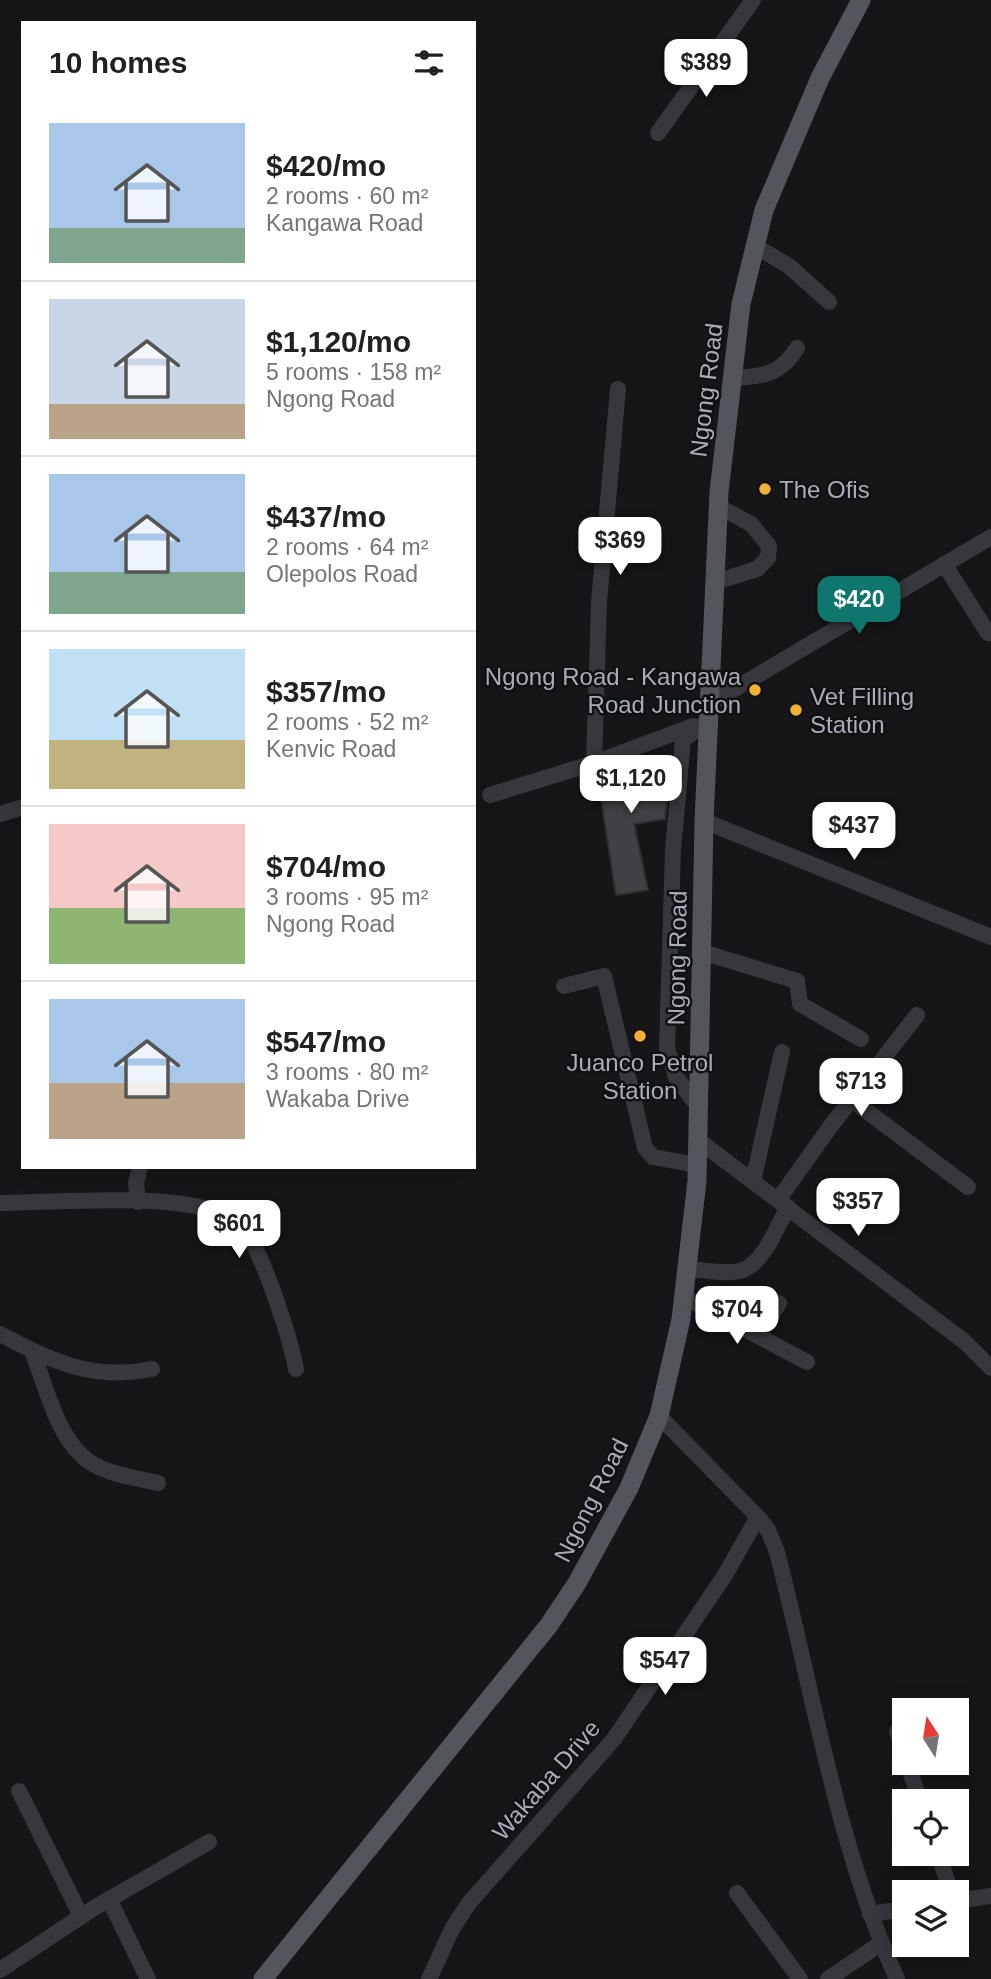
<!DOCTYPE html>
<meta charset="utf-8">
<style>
body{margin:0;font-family:Helvetica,sans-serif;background:#f2f2f2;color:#202124;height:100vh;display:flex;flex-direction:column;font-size:26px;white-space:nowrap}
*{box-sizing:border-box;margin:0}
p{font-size:23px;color:#757577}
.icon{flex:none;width:38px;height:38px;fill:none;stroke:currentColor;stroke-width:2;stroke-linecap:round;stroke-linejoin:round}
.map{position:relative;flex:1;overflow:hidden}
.drawer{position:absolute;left:21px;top:21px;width:455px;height:1148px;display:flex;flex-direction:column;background:#fff;border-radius:0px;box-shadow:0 4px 18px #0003}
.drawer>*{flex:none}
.needle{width:46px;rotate:348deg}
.tools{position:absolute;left:892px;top:1698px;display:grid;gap:14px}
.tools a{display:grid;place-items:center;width:77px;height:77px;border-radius:0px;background:#fff;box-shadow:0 4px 18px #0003;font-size:35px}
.price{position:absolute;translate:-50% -60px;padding:0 16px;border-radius:14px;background:#fff;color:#222;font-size:23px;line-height:46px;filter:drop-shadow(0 2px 4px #0008)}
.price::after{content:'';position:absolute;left:50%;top:42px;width:21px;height:16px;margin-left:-10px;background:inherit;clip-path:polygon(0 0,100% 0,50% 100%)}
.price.on{background:#0f766e;color:#fff}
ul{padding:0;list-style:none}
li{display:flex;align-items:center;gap:21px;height:175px;padding:0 28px}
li+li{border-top:2px solid #e0e0e0}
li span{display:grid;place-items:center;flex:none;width:196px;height:140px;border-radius:0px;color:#555}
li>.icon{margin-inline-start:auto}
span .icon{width:84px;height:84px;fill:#fffc;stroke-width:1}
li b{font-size:30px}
h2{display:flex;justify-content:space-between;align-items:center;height:84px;padding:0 28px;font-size:30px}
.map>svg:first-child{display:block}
.building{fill:#404145;stroke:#303034;stroke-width:2}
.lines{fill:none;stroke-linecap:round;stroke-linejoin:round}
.minor{stroke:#37383d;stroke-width:16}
.major{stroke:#53555c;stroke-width:19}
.poi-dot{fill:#f2b134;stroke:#111113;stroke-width:2.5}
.labels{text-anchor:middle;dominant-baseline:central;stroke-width:5;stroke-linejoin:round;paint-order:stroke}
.street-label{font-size:24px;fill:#a8adb8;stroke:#111113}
.poi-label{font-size:24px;fill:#a8adb8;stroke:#111113;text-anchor:start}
</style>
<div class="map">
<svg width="991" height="1979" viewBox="0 0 991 1979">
<rect width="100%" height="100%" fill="#161618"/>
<polygon class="building" points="663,756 668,790 665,819 634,824 648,890 616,895 597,773 626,762"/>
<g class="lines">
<g class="minor">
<polyline points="658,133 753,0"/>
<polyline points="755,246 789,266 829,302"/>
<path d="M732 378C761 377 781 375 797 348"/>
<polyline points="944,564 988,633"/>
<polyline points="715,582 757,569 768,558 769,546 751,524 718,506"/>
<polyline points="709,704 991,537"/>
<polyline points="594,763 599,602 618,389"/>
<polyline points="490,795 594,763 693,726"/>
<polyline points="0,814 23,807"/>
<polyline points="704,821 991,937"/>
<polyline points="702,952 797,981 800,1004 861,1039"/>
<polyline points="564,986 604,976 645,1148 653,1157 697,1165"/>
<polyline points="852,1100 968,1187"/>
<polyline points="699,1108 676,1077 667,1048 673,850 683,740 709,720"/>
<polyline points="698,1140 965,1342 991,1368"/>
<polyline points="753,1181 782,1052"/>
<polyline points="778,1200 830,1127 917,1015"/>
<polyline points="138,1202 136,1183 140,1167"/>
<path d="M0 1203C55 1203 195 1189 237 1222 260 1240 290 1338 296 1369"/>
<path d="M688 1269C705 1270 728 1275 743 1270 764 1262 778 1225 788 1207"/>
<polyline points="684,1297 807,1362"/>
<path d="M0 1334C52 1361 91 1381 152 1369"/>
<polyline points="759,1336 779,1303"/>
<path d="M32 1351C45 1383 55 1430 81 1455 100 1474 133 1477 158 1483"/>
<path d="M758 1517 768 1530 777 1552C814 1695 836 1843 897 1979"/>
<polyline points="897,1731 905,1755"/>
<polyline points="907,1762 920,1801"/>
<polyline points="19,1791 81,1916"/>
<polyline points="938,1853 951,1892"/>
<polyline points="737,1893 800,1979"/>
<polyline points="109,1899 148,1979"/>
<polyline points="957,1901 991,1896"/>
<polyline points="870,1914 905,1909"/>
<polyline points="0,1970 94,1908 209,1842"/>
<polyline points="429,1979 452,1929 469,1903 614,1739 725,1575 758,1517 659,1416"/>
<polyline points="828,1979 880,1944"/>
</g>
<polyline class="major" points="263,1979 549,1625 577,1583 629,1488 659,1416 681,1319 697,1181 704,821 719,492 741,304 764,210 820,78 861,0"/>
</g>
<g class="poi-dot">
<circle cx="765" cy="489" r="7"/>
<circle cx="755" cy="690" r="7"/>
<circle cx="796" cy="710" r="7"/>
<circle cx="640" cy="1036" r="7"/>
</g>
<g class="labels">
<g class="street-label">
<text transform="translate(706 390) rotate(-83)">Ngong Road</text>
<text transform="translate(677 958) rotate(-89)">Ngong Road</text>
<text transform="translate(591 1500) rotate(-63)">Ngong Road</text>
<text transform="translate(546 1780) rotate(-49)">Wakaba Drive</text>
</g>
<g class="poi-label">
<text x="779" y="489">The Ofis</text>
<text x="741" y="676" text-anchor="end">Ngong Road - Kangawa<tspan x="741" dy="28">Road Junction</tspan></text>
<text x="810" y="696">Vet Filling<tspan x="810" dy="28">Station</tspan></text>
<text x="640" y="1062" text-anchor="middle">Juanco Petrol<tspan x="640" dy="28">Station</tspan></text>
</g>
</g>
</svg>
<div class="tools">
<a><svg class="needle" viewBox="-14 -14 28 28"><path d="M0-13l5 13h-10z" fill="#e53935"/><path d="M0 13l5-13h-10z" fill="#757577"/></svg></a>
<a><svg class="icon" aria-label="locate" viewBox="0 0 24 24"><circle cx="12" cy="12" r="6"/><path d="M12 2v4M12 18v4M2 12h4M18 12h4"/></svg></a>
<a><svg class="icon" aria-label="layers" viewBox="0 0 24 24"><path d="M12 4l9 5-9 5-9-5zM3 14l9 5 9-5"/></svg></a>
</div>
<b class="price" style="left:706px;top:99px">$389</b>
<b class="price" style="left:620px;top:577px">$369</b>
<b class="price on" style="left:859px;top:636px">$420</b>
<b class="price" style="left:631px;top:815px">$1,120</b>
<b class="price" style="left:854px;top:862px">$437</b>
<b class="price" style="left:861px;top:1118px">$713</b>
<b class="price" style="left:858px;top:1238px">$357</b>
<b class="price" style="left:239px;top:1260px">$601</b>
<b class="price" style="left:737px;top:1346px">$704</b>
<b class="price" style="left:665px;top:1697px">$547</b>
<section class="drawer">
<h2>10 homes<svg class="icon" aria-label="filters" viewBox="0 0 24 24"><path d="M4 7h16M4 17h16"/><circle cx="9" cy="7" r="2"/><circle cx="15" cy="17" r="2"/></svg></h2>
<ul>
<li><span style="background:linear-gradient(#a9c7e8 75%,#7fa58c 0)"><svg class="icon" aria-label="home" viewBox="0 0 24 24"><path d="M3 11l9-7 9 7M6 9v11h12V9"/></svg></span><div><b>$420/mo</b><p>2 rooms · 60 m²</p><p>Kangawa Road</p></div></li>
<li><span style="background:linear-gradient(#c9d6e8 75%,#b9a48a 0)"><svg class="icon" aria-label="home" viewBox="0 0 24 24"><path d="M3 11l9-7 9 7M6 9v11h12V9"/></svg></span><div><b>$1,120/mo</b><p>5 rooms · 158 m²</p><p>Ngong Road</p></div></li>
<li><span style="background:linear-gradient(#a9c7e8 70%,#7fa58c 0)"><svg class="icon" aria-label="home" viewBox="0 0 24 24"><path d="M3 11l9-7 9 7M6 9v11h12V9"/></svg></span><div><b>$437/mo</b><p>2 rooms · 64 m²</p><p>Olepolos Road</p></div></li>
<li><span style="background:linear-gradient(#bfe0f5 65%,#c2b280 0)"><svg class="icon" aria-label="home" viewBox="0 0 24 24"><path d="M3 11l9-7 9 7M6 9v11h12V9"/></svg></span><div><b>$357/mo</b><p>2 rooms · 52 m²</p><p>Kenvic Road</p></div></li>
<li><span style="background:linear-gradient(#f6c9c9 60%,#8fb573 0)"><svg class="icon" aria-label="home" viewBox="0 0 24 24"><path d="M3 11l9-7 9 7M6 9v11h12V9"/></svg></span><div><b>$704/mo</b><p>3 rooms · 95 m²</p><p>Ngong Road</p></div></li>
<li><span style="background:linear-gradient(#a9c7e8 60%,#b9a48a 0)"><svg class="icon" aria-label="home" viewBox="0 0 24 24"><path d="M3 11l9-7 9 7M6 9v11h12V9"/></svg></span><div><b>$547/mo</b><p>3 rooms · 80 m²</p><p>Wakaba Drive</p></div></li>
</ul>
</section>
</div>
